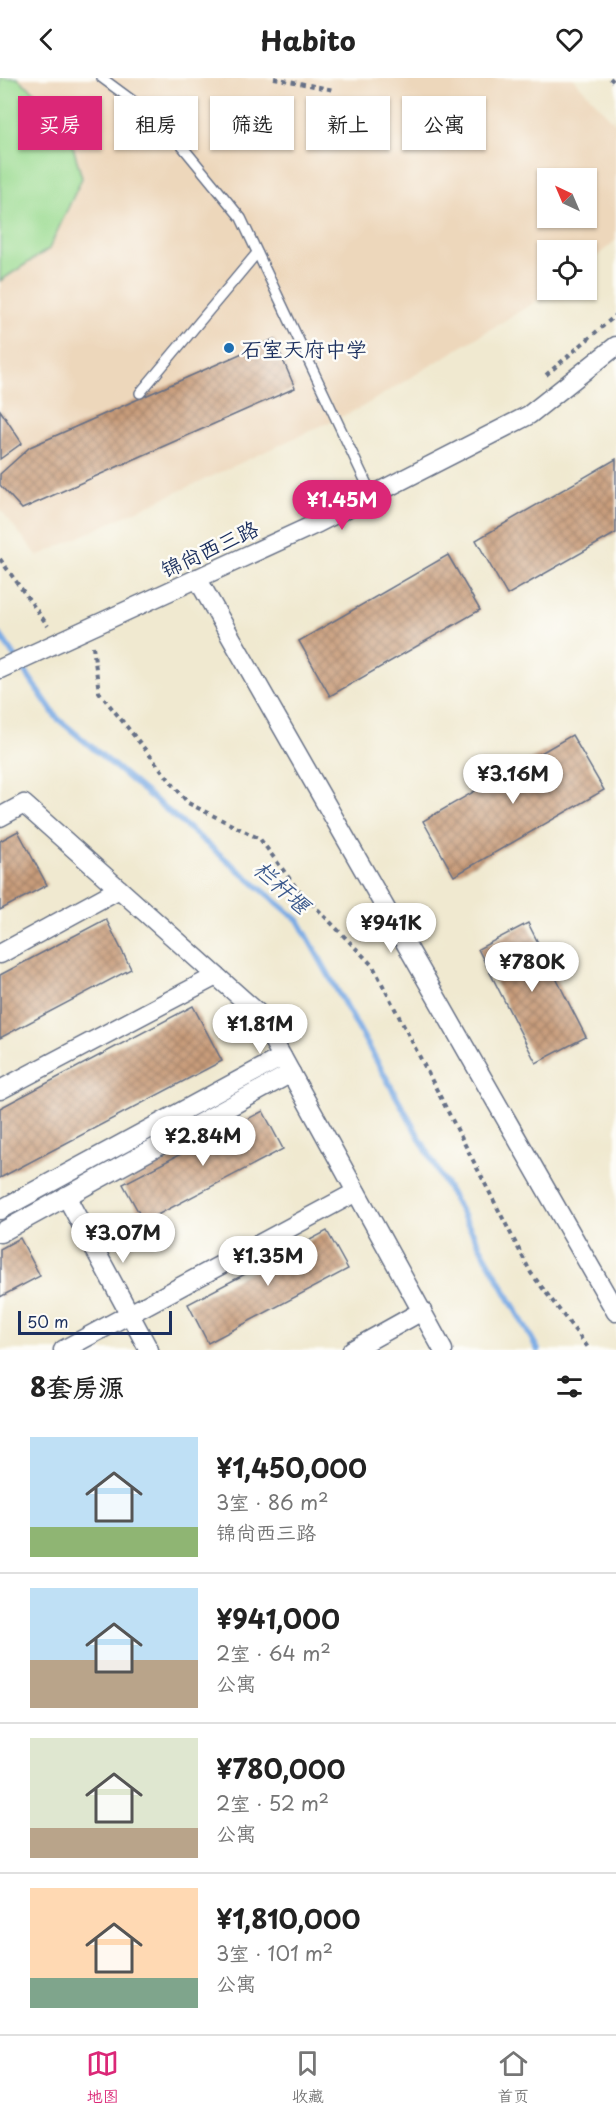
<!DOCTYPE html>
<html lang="zh">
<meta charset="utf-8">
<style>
body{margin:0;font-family:"Playpen Sans","LXGW WenKai TC",sans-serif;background:#f6f6f6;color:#222;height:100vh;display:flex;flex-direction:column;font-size:22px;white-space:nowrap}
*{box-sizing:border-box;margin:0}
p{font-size:20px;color:#767676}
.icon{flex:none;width:33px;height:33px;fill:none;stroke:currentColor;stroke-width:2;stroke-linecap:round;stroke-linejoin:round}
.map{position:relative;height:1272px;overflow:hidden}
.panel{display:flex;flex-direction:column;background:#fff;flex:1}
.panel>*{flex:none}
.top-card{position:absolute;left:18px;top:18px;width:580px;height:54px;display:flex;gap:12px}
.needle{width:39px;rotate:316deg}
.controls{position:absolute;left:537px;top:90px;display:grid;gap:12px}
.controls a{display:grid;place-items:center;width:60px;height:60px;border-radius:0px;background:#fff;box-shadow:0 2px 4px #0004;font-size:30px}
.scale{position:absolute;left:18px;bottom:15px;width:154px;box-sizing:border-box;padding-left:6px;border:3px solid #1b2f5e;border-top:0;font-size:16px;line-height:21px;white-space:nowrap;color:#1b2f5e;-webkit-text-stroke:4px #fdfcf7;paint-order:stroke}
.price{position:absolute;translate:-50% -51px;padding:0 14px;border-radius:21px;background:#fff;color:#222;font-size:20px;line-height:39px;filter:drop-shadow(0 2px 3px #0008)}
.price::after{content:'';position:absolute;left:50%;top:36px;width:18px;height:14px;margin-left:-9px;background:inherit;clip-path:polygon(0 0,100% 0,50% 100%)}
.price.current{background:#db2777;color:#fff}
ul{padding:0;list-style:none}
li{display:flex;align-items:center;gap:18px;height:150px;padding:0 30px}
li+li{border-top:2px solid #e0e0e0}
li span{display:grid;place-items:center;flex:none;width:168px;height:120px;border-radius:0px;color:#555}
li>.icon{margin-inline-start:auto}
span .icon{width:72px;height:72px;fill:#fffc;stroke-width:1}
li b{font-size:26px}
h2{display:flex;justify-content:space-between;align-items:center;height:72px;padding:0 30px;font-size:26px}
.pill{padding:0 21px;border-radius:0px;background:#fff;box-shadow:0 2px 4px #0004;font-size:21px;line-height:54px}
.pill.current{background:#db2777;color:#fff}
header{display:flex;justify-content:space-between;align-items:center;height:78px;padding:0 30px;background:#fff;font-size:27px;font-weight:700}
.dock{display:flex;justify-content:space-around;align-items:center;height:84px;border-top:2px solid #e0e0e0;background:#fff;font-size:16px;color:#767676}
.dock a{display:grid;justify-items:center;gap:3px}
.dock .current{color:#db2777}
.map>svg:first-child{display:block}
.built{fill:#edd7bb;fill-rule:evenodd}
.green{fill:#9cdc93;stroke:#5c8678;stroke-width:1.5}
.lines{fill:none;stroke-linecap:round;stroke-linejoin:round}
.stream{stroke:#79aae4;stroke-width:6}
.building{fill:url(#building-cross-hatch)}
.lane-casing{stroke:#667086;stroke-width:12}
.street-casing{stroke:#667086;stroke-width:21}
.path{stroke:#667086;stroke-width:4;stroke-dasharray:4.5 4.5;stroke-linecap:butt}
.lane{stroke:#fff;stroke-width:9}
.street{stroke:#fff;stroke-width:18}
.poi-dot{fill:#1f6fb2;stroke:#fdfcf7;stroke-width:2}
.labels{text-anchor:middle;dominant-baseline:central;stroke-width:5;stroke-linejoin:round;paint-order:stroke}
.poi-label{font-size:21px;fill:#1b2f5e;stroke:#fdfcf7;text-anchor:start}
.street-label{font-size:21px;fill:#1b2f5e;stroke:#fdfcf7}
.water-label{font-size:22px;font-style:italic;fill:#3c5a8d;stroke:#fdfcf7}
</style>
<header><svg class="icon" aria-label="back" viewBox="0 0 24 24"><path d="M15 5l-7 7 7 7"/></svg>Habito<svg class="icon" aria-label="heart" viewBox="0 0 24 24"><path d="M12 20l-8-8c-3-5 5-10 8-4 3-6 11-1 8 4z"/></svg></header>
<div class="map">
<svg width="616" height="1272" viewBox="0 0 616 1272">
<defs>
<pattern id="building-cross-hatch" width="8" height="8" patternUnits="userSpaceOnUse" patternTransform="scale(1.5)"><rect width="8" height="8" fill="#c89c7a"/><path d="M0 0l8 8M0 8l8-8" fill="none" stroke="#a28067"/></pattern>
</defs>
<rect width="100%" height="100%" fill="#fdfcf7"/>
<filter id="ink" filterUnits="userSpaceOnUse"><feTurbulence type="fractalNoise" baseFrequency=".0167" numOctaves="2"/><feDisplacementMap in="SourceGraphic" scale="12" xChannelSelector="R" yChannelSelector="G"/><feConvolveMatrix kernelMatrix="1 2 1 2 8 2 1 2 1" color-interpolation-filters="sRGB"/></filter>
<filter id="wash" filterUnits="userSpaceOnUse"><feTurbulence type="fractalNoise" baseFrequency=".008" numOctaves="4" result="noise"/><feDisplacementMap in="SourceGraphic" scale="24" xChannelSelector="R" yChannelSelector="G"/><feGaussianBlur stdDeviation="1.35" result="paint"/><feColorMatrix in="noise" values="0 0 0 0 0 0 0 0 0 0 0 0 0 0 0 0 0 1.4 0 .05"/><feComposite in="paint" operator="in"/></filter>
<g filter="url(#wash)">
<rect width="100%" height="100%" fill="#f0e9d0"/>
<path class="built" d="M0 0H573L616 46V162L587 187 586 172H548V212H555L362 329 38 478 0 431ZM548 100H586V140H548Z"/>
<polygon class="green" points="0,0 17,0 64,37 82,100 49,171 0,203"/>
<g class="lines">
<polyline class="stream" points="0,557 57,640 298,842 538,1272"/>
</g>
<g id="blocks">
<g class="building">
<polygon points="274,261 295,310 22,431 0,407 0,396 30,369"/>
<polygon points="0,332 22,365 0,381"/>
<polygon points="616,381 616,455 507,517 476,462"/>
<polygon points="448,477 480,532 330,618 299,563"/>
<polygon points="572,657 604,712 454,798 423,743"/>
<polygon points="18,753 47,807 0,832 0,763"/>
<polygon points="106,841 131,891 0,960 0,897"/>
<polygon points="528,845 586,959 536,985 478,871"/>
<polygon points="193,928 222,983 0,1100 0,1030"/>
<polygon points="263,1033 283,1071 144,1144 123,1106"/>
<polygon points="327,1153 348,1191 208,1265 188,1226"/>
<polygon points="20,1160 40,1198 0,1219 0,1171"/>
</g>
</g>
</g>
<g filter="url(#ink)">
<use href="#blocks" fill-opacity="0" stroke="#667086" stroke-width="1.5"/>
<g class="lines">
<defs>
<g id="lane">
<polyline points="102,0 163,45 241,140 372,417"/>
<polyline points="140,315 257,175"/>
</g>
<g id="street">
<polyline points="197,500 616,1234"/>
<polyline points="0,591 318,445 529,337 616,268"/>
<polyline points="0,739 24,726 258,935 443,1272"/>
<polyline points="0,876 119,811"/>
<polyline points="0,1012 216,898"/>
<polyline points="66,1118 149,1272"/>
<polyline points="0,1132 282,979"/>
<polyline points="0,1155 291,995"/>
<polyline points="63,1272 356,1114"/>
<polyline points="352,1272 422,1233"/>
</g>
</defs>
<use href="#lane" class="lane-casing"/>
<use href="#street" class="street-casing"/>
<g class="path">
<polyline points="274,0 334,12"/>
<polyline points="610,0 616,6"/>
<polyline points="546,297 616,237"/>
<polyline points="0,481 48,548"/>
<polyline points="93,568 99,614 188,725 260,761 295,808 373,888 531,1195 590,1272"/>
</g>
<use href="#lane" class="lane"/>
<use href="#street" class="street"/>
</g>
</g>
<circle class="poi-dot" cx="229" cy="270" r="6"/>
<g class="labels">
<g class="poi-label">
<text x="241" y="270">石室天府中学</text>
</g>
<g class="street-label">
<text transform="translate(209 470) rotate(-25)">锦尚西三路</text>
</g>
<g class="water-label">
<text transform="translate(283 808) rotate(42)">栏杆堰</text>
</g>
</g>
</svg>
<div class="controls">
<a><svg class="needle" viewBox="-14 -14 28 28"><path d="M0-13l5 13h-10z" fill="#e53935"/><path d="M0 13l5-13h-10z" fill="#767676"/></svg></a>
<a><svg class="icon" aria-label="locate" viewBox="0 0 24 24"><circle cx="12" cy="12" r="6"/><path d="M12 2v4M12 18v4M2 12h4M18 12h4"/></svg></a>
</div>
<div class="scale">50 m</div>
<b class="price current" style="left:342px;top:453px">¥1.45M</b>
<b class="price" style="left:513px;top:727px">¥3.16M</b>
<b class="price" style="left:391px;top:876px">¥941K</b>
<b class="price" style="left:532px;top:915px">¥780K</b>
<b class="price" style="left:260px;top:977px">¥1.81M</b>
<b class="price" style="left:203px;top:1089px">¥2.84M</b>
<b class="price" style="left:123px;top:1186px">¥3.07M</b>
<b class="price" style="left:268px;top:1209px">¥1.35M</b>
<div class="top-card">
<a class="pill current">买房</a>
<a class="pill">租房</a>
<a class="pill">筛选</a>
<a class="pill">新上</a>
<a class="pill">公寓</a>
</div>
</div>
<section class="panel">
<h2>8套房源<svg class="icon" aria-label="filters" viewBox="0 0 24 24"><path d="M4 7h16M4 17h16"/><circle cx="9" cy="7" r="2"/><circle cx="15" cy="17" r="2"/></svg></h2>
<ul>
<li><span style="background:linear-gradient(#bfe0f5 75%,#8fb573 0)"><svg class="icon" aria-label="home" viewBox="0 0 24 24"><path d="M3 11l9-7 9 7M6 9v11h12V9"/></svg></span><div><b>¥1,450,000</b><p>3室 · 86 m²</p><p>锦尚西三路</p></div></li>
<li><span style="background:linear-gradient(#bfe0f5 60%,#b9a48a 0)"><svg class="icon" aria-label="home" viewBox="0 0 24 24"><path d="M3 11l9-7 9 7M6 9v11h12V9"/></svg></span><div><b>¥941,000</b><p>2室 · 64 m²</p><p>公寓</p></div></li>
<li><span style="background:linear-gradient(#dfe7d0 75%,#b9a48a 0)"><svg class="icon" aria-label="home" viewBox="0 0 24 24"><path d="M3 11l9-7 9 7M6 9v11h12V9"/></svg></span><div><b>¥780,000</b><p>2室 · 52 m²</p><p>公寓</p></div></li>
<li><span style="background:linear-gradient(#ffd9b3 75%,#7fa58c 0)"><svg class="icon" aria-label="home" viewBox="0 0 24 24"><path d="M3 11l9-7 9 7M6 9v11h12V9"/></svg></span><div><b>¥1,810,000</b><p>3室 · 101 m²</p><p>公寓</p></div></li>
</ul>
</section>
<nav class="dock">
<a class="current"><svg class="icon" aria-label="map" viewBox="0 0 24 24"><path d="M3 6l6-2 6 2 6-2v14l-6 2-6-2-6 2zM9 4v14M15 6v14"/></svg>地图</a>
<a><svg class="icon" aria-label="saved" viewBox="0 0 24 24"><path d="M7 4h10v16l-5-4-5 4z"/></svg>收藏</a>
<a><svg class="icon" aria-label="home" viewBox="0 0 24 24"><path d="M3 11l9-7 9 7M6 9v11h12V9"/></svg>首页</a>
</nav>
